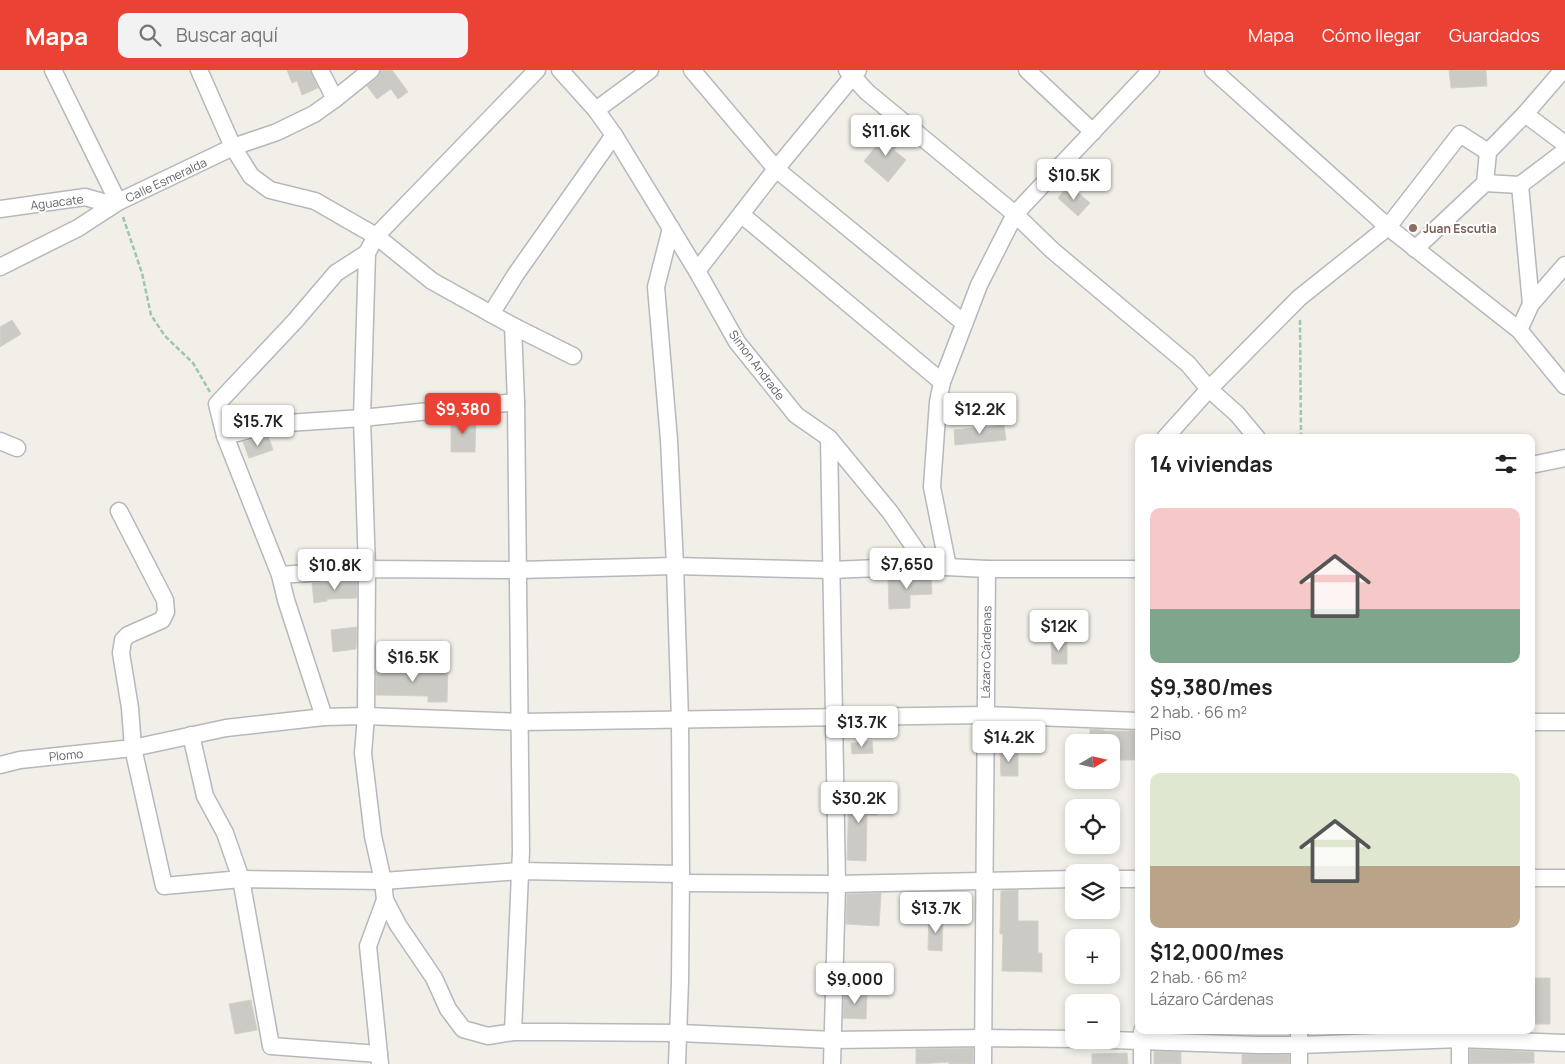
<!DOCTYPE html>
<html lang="es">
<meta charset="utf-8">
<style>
body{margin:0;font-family:Manrope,sans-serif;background:#f2f2f2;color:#222;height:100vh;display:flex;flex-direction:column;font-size:19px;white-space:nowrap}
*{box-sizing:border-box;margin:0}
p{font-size:16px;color:#767676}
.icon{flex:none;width:28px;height:28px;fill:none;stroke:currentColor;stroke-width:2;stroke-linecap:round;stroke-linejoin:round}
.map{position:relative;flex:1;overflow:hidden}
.drawer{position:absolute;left:1135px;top:364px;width:400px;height:600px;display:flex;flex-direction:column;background:#fff;border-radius:10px;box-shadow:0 2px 8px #0003}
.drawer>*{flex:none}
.needle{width:32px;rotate:81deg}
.tools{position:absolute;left:1065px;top:664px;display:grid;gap:10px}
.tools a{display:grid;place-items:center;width:55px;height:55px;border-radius:10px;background:#fff;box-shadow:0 2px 8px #0003;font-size:25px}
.price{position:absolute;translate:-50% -42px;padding:0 11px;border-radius:5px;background:#fff;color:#222;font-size:16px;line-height:32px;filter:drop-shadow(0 1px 2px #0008)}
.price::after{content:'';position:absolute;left:50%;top:30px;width:15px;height:11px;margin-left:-8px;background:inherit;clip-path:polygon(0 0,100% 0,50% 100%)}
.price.on{background:#ea4335;color:#fff}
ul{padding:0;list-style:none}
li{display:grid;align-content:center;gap:10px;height:265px;padding:0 15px}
li span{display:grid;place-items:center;height:155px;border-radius:10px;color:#555}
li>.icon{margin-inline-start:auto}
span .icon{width:90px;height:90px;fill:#fffc;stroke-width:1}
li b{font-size:21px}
h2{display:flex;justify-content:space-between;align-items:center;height:60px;padding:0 15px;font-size:21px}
header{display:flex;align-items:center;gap:30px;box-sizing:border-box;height:70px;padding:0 25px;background:#ea4335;color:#fff}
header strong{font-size:24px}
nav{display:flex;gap:28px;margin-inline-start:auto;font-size:18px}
.search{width:350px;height:45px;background:#f2f2f2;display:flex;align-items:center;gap:12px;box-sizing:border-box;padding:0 18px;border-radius:10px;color:#767676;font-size:19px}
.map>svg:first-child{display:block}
.building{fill:#cccac5;stroke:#d6d1c6}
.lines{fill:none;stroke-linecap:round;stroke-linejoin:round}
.minor-casing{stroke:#b5b8bc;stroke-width:19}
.path{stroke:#9cc7a9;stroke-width:2.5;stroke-dasharray:5 2.5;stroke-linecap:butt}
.minor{stroke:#fff;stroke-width:16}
.education-dot{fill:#8d6e63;stroke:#fff;stroke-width:2}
.labels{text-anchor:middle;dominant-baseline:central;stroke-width:4;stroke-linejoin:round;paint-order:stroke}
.street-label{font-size:12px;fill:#5f6368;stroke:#fff}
.education-label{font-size:12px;font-weight:bold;fill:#785e54;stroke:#fff;text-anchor:start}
</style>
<header>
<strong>Mapa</strong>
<div class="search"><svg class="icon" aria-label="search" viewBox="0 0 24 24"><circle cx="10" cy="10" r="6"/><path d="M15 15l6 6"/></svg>Buscar aquí</div>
<nav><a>Mapa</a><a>Cómo llegar</a><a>Guardados</a></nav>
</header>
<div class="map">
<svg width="1565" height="994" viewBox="0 0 1565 994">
<rect width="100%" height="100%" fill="#f1efe8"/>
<g class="building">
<polygon points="287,0 310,0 318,18 302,25 297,11 292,13"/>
<polygon points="381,0 392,0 408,22 398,29 391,19 377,29 367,16 378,7"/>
<polygon points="1449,0 1486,0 1487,16 1451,18"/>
<polygon points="889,61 901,71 894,80 906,90 888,112 864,91"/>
<polygon points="1069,115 1090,133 1078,146 1058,128"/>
<polygon points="12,250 21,264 0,277 0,257"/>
<polygon points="451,349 476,349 475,382 451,382"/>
<polygon points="1004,355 1006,370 955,375 954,360"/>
<polygon points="268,366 273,380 249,388 243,372"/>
<polygon points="931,506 932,524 910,525 910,538 889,539 888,508"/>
<polygon points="357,510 357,528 327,529 327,531 314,533 312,513"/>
<polygon points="357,557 356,579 333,582 331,560"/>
<polygon points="1051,571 1067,571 1067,594 1052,594"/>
<polygon points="376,598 448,598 447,632 428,632 428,626 376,625"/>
<polygon points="1090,659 1104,660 1104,661 1135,661 1135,690 1111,690 1111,672 1090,672"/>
<polygon points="872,671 873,683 852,684 851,673"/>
<polygon points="1000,681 1018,681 1018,706 1001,706"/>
<polygon points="849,723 877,724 877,745 867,745 866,791 847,790"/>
<polygon points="1018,820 1018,851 1038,851 1038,883 1042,883 1042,902 1002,901 1003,864 1000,864 1001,821"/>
<polygon points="881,823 879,856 846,854 847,824"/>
<polygon points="929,847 943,847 942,881 928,880"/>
<polygon points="1532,908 1550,908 1550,954 1533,954"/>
<polygon points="844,921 867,922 866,949 843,948"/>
<polygon points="251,930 257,960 235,964 229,934"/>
<polygon points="973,978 973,994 949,994 949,992 916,994 916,979"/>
<polygon points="1470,979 1534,982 1534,993 1470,994"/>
<polygon points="1154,981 1181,982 1181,994 1154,994"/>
<polygon points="1127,983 1128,994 1092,994 1092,984"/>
<polygon points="1242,984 1289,985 1289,994 1242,994"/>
</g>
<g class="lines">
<defs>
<g id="minor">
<polyline points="53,0 118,132"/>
<polyline points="199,0 233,77 251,106 270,120 315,131 376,166 432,211 513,256 573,286"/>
<polyline points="320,0 335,29 371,0"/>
<polyline points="537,0 376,166 367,183 362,348 367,499 366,646 363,683 373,766 383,811 385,830 398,855 434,908 448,939 463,959 488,966 513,962 558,962 679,963 833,970 983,968 1074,969"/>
<polyline points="560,0 596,40 614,65 697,201 737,272 796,345 829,368 890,442 927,496"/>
<polyline points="692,0 776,99 964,253"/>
<polyline points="847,0 867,22 1015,144 1052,180 1188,294 1209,319 1237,344 1257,368"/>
<polyline points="1027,0 1093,62"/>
<polyline points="1213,0 1388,157 1519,260 1565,316"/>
<polyline points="596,40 650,0"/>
<polyline points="1525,44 1565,74"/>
<polyline points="1488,82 1485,113 1520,115 1565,81"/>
<polyline points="0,139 85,127 113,135"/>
<polyline points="742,145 942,312"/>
<polyline points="671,158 656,217 669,370 675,496 680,649 681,804 680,911 677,994"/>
<polyline points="1415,179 1485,113"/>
<polyline points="0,197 78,158 118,132 233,77 277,62 314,44 335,29"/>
<polyline points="697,201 776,99 858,0"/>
<polyline points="1531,234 1565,195"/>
<polyline points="491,244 516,204 614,65"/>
<polyline points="513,256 516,332 521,781 513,962"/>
<polyline points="1519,260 1531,234 1520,115"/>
<polyline points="225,366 273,354 362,348 516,332"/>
<polyline points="829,368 837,814 832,994"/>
<polyline points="1165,368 1209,319 1299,228 1388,157 1460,64 1488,82 1525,44 1563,0"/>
<polyline points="0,371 17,378"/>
<polyline points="1531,395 1565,388"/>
<polyline points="119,441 165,530 166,542 162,550 128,565 123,570 121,583 130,638 133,678 164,816 241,809 383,811 520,801 681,804"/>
<polyline points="948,497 932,417 938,332 942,312 979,215 1015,144 1151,0"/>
<polyline points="280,505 367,499 519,500 675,496 831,500 927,496 987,499 1139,499"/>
<polyline points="324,647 286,530 280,505 225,366 217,334 295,251 336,203 367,183"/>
<polyline points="1531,652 1565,652"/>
<polyline points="191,665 205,726 225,763 241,809 271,976 379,984"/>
<polyline points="0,695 20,690 133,678 226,658 324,647 366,646 520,652 985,645 1139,651"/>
<polyline points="1531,808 1565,808"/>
<polyline points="1111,809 1139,809"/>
<polyline points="681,813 837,814 1074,809"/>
<polyline points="1142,961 1142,994"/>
<polyline points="1111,970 1258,975 1299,975 1460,969 1565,973"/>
<polyline points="380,994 368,876 385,830"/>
<polyline points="983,994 987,499"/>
<polyline points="1299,994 1299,960"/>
<polyline points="1460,994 1460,960"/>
</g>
</defs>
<use href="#minor" class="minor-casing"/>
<g class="path">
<polyline points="123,147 142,203 151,245 165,266 193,293 210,322"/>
<polyline points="1300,250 1301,368"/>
</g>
<use href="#minor" class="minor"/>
</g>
<circle class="education-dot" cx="1413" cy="158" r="5"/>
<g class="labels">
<g class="street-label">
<text transform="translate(166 110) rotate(-25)">Calle Esmeralda</text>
<text transform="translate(57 132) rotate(-7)">Aguacate</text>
<text transform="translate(757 295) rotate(53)">Simon Andrade</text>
<text transform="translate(986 582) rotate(-89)">Lázaro Cárdenas</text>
<text transform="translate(66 685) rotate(-6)">Plomo</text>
</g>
<g class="education-label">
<text x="1423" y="158">Juan Escutia</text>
</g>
</g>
</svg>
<div class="tools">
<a><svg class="needle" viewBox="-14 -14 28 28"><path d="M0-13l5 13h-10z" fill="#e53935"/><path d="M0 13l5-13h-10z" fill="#767676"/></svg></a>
<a><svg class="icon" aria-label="locate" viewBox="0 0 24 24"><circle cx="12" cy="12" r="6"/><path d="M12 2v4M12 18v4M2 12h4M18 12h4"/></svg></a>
<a><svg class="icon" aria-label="layers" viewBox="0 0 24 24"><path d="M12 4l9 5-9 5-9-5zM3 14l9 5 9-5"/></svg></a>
<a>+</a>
<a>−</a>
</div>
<b class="price" style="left:886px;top:87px">$11.6K</b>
<b class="price" style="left:1074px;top:131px">$10.5K</b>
<b class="price on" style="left:463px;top:365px">$9,380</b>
<b class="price" style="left:980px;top:365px">$12.2K</b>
<b class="price" style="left:258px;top:377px">$15.7K</b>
<b class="price" style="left:907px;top:520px">$7,650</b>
<b class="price" style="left:335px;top:521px">$10.8K</b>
<b class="price" style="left:1059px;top:582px">$12K</b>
<b class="price" style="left:413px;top:613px">$16.5K</b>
<b class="price" style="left:862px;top:678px">$13.7K</b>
<b class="price" style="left:1009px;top:693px">$14.2K</b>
<b class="price" style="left:859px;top:754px">$30.2K</b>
<b class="price" style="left:936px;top:864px">$13.7K</b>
<b class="price" style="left:855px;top:935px">$9,000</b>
<section class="drawer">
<h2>14 viviendas<svg class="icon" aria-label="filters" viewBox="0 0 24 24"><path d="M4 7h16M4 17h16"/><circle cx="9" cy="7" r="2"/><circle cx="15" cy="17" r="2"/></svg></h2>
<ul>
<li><span style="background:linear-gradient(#f6c9c9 65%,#7fa58c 0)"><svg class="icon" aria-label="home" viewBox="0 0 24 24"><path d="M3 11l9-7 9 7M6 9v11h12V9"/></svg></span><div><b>$9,380/mes</b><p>2 hab. · 66 m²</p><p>Piso</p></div></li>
<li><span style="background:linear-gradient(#dfe7d0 60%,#b9a48a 0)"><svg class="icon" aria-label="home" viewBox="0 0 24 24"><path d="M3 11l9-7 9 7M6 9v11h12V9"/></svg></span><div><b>$12,000/mes</b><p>2 hab. · 66 m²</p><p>Lázaro Cárdenas</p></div></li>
</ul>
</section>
</div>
